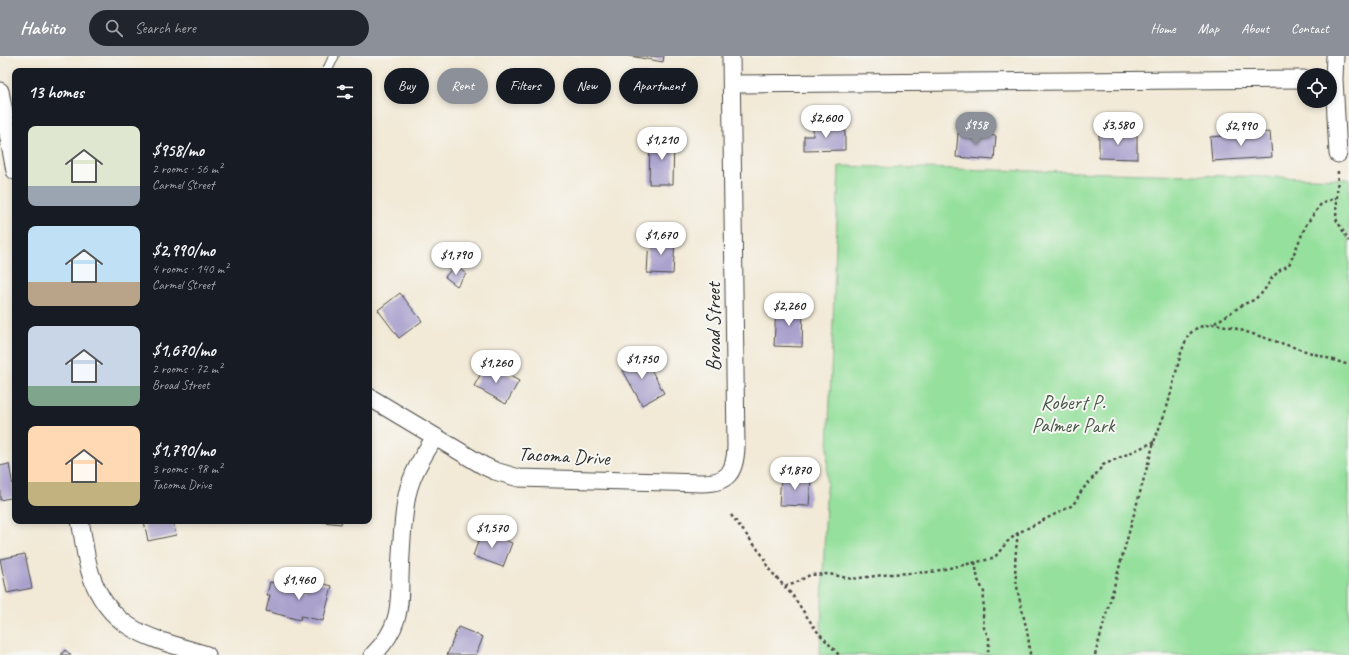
<!DOCTYPE html>
<meta charset="utf-8">
<style>
body{margin:0;font-family:Caveat,sans-serif;background:#20242c;color:#f1f3f6;height:100vh;display:flex;flex-direction:column;font-size:15px;white-space:nowrap}
*{box-sizing:border-box;margin:0}
p{font-size:13px;color:#9ea1a6}
.icon{flex:none;width:22px;height:22px;fill:none;stroke:currentColor;stroke-width:2;stroke-linecap:round;stroke-linejoin:round}
.map{position:relative;flex:1;overflow:hidden}
.sheet{position:absolute;left:12px;top:12px;width:360px;height:456px;display:flex;flex-direction:column;background:#171b24;border-radius:8px;box-shadow:0 2px 6px #0003}
.sheet>*{flex:none}
.top-card{position:absolute;left:384px;top:12px;width:380px;height:36px;display:flex;gap:8px}
.fabs{position:absolute;left:1297px;top:12px;display:grid;gap:8px}
.fabs a{display:grid;place-items:center;width:40px;height:40px;border-radius:50%;background:#171b24;box-shadow:0 2px 6px #0003;font-size:20px}
.price{position:absolute;translate:-50% -34px;padding:0 9px;border-radius:14px;background:#fff;color:#222;font-size:13px;line-height:26px;filter:drop-shadow(0 1px 2px #0008)}
.price::after{content:'';position:absolute;left:50%;top:24px;width:12px;height:9px;margin-left:-6px;background:inherit;clip-path:polygon(0 0,100% 0,50% 100%)}
.price.selected{background:#8c9099;color:#fff}
ul{padding:0;list-style:none}
li{display:flex;align-items:center;gap:12px;height:100px;padding:0 16px}
li span{display:grid;place-items:center;flex:none;width:112px;height:80px;border-radius:8px;color:#555}
li>.icon{margin-inline-start:auto}
span .icon{width:48px;height:48px;fill:#fffc;stroke-width:1}
li b{font-size:17px}
h2{display:flex;justify-content:space-between;align-items:center;height:48px;padding:0 16px;font-size:17px}
.chip{padding:0 14px;border-radius:18px;background:#171b24;box-shadow:0 2px 6px #0003;font-size:14px;line-height:36px}
.chip.selected{background:#8c9099;color:#fff}
header{display:flex;align-items:center;gap:24px;box-sizing:border-box;height:56px;padding:0 20px;background:#8c9099;color:#fff}
header strong{font-size:19px}
nav{display:flex;gap:22px;margin-inline-start:auto;font-size:14px}
.search{width:280px;height:36px;background:#20242c;display:flex;align-items:center;gap:10px;box-sizing:border-box;padding:0 14px;border-radius:22px;color:#9ea1a6;font-size:15px}
.map>svg:first-child{display:block}
.green{fill:#95e09c;stroke:#608664}
.building{fill:#aaa2cd}
.lines{fill:none;stroke-linecap:round;stroke-linejoin:round}
.lane-casing{stroke:#494845;stroke-width:11}
.street-casing{stroke:#494845;stroke-width:19}
.path{stroke:#494845;stroke-width:2.5;stroke-dasharray:3 3;stroke-linecap:butt}
.lane{stroke:#fff;stroke-width:9}
.street{stroke:#fff;stroke-width:17}
.labels{text-anchor:middle;dominant-baseline:central;stroke-width:4;stroke-linejoin:round;paint-order:stroke}
.street-label{font-size:20px;fill:#2b2b2b;stroke:#f6f6f2}
.park-label{font-size:20px;fill:#465847;stroke:#f6f6f2}
</style>
<header>
<strong>Habito</strong>
<div class="search"><svg class="icon" aria-label="search" viewBox="0 0 24 24"><circle cx="10" cy="10" r="6"/><path d="M15 15l6 6"/></svg>Search here</div>
<nav><a>Home</a><a>Map</a><a>About</a><a>Contact</a></nav>
</header>
<div class="map">
<svg width="1349" height="599" viewBox="0 0 1349 599">
<rect width="100%" height="100%" fill="#f6f6f2"/>
<filter id="ink" filterUnits="userSpaceOnUse"><feTurbulence type="fractalNoise" baseFrequency=".025" numOctaves="2"/><feDisplacementMap in="SourceGraphic" scale="8" xChannelSelector="R" yChannelSelector="G"/><feConvolveMatrix kernelMatrix="1 2 1 2 8 2 1 2 1" color-interpolation-filters="sRGB"/></filter>
<filter id="wash" filterUnits="userSpaceOnUse"><feTurbulence type="fractalNoise" baseFrequency=".012" numOctaves="4" result="noise"/><feDisplacementMap in="SourceGraphic" scale="16" xChannelSelector="R" yChannelSelector="G"/><feGaussianBlur stdDeviation="0.9" result="paint"/><feColorMatrix in="noise" values="0 0 0 0 0 0 0 0 0 0 0 0 0 0 0 0 0 1.4 0 .05"/><feComposite in="paint" operator="in"/></filter>
<g filter="url(#wash)">
<rect width="100%" height="100%" fill="#f2e9d6"/>
<polygon class="green" points="839,110 1349,123 1349,599 820,599"/>
<g id="blocks">
<g class="building">
<polygon points="630,0 664,0 663,6"/>
<polygon points="647,17 648,30 631,31 630,18"/>
<polygon points="813,71 845,71 845,94 804,95 804,80 813,80"/>
<polygon points="1270,76 1272,101 1212,105 1210,81"/>
<polygon points="958,77 996,80 994,104 956,101"/>
<polygon points="1099,78 1137,79 1137,103 1099,102"/>
<polygon points="650,82 674,82 673,128 649,128"/>
<polygon points="649,183 675,184 673,218 647,217"/>
<polygon points="455,209 466,218 457,230 445,221"/>
<polygon points="400,237 422,265 399,282 378,254"/>
<polygon points="776,250 803,251 802,291 774,290"/>
<polygon points="643,299 664,337 642,349 621,311"/>
<polygon points="487,307 519,325 506,348 474,330"/>
<polygon points="9,408 15,441 0,444 0,410"/>
<polygon points="781,419 811,421 809,450 779,449"/>
<polygon points="144,465 173,465 176,479 148,485"/>
<polygon points="323,465 342,465 341,468 323,466"/>
<polygon points="482,475 512,487 503,511 473,500"/>
<polygon points="25,498 32,532 7,537 0,503"/>
<polygon points="310,524 332,530 323,565 301,560 300,564 266,555 270,539 267,539 270,526 307,535"/>
<polygon points="458,571 483,581 476,599 447,599"/>
<polygon points="65,594 71,599 61,599"/>
</g>
</g>
</g>
<g filter="url(#ink)">
<use href="#blocks" fill-opacity="0" stroke="#494845" stroke-width="1"/>
<g class="lines">
<defs>
<polyline id="lane" points="327,15 334,0"/>
<g id="street">
<polyline points="1335,0 1334,23 1338,98"/>
<polyline points="732,28 1304,23"/>
<polyline points="0,35 15,115"/>
<path d="M369 341 484 410 495 415 519 422 702 427C728 427 735 416 736 391L731 0"/>
<path d="M80 465C84 483 85 502 91 519 110 577 156 583 207 599"/>
<path d="M373 599C383 589 392 577 396 563 400 550 400 535 400 521 401 493 402 466 407 439 412 417 423 400 435 381"/>
</g>
</defs>
<use href="#lane" class="lane-casing"/>
<use href="#street" class="street-casing"/>
<g class="path">
<polyline points="1338,115 1336,163 1349,185"/>
<polyline points="1215,267 1244,248 1254,244 1263,236 1269,227 1271,223 1280,214 1289,209 1306,169 1321,148 1336,142"/>
<polyline points="731,459 763,500 768,512 793,540 816,574 839,599"/>
<path d="M1018 477C1016 493 1014 508 1016 523 1019 549 1029 573 1030 599"/>
<polyline points="975,506 978,524 984,536 983,561 984,572 989,582 989,591 987,599"/>
<polyline points="785,530 793,528 810,519 829,518 852,523 891,518 931,516 986,504 995,501 1007,486 1018,477 1073,449 1082,434 1097,417 1103,409 1154,386"/>
<polyline points="1095,599 1154,386 1168,348 1181,297 1188,279 1198,271 1215,268 1231,271 1349,309"/>
</g>
<use href="#lane" class="lane"/>
<use href="#street" class="street"/>
</g>
</g>
<g class="labels">
<g class="street-label">
<text transform="translate(713 271) rotate(-90)">Broad Street</text>
<text transform="translate(564 400) rotate(3)">Tacoma Drive</text>
</g>
<g class="park-label">
<text x="1073" y="346">Robert P.<tspan x="1073" dy="23">Palmer Park</tspan></text>
</g>
</g>
</svg>
<div class="fabs">
<a><svg class="icon" aria-label="locate" viewBox="0 0 24 24"><circle cx="12" cy="12" r="6"/><path d="M12 2v4M12 18v4M2 12h4M18 12h4"/></svg></a>
</div>
<b class="price" style="left:826px;top:83px">$2,600</b>
<b class="price selected" style="left:976px;top:90px">$958</b>
<b class="price" style="left:1118px;top:90px">$3,580</b>
<b class="price" style="left:1241px;top:91px">$2,990</b>
<b class="price" style="left:662px;top:105px">$1,210</b>
<b class="price" style="left:661px;top:200px">$1,670</b>
<b class="price" style="left:456px;top:220px">$1,790</b>
<b class="price" style="left:789px;top:271px">$2,260</b>
<b class="price" style="left:642px;top:324px">$1,750</b>
<b class="price" style="left:496px;top:328px">$1,260</b>
<b class="price" style="left:795px;top:435px">$1,870</b>
<b class="price" style="left:492px;top:493px">$1,570</b>
<b class="price" style="left:299px;top:545px">$1,460</b>
<div class="top-card">
<a class="chip">Buy</a>
<a class="chip selected">Rent</a>
<a class="chip">Filters</a>
<a class="chip">New</a>
<a class="chip">Apartment</a>
</div>
<section class="sheet">
<h2>13 homes<svg class="icon" aria-label="filters" viewBox="0 0 24 24"><path d="M4 7h16M4 17h16"/><circle cx="9" cy="7" r="2"/><circle cx="15" cy="17" r="2"/></svg></h2>
<ul>
<li><span style="background:linear-gradient(#dfe7d0 75%,#9aa5b1 0)"><svg class="icon" aria-label="home" viewBox="0 0 24 24"><path d="M3 11l9-7 9 7M6 9v11h12V9"/></svg></span><div><b>$958/mo</b><p>2 rooms · 56 m²</p><p>Carmel Street</p></div></li>
<li><span style="background:linear-gradient(#bfe0f5 70%,#b9a48a 0)"><svg class="icon" aria-label="home" viewBox="0 0 24 24"><path d="M3 11l9-7 9 7M6 9v11h12V9"/></svg></span><div><b>$2,990/mo</b><p>4 rooms · 140 m²</p><p>Carmel Street</p></div></li>
<li><span style="background:linear-gradient(#c9d6e8 75%,#7fa58c 0)"><svg class="icon" aria-label="home" viewBox="0 0 24 24"><path d="M3 11l9-7 9 7M6 9v11h12V9"/></svg></span><div><b>$1,670/mo</b><p>2 rooms · 72 m²</p><p>Broad Street</p></div></li>
<li><span style="background:linear-gradient(#ffd9b3 70%,#c2b280 0)"><svg class="icon" aria-label="home" viewBox="0 0 24 24"><path d="M3 11l9-7 9 7M6 9v11h12V9"/></svg></span><div><b>$1,790/mo</b><p>3 rooms · 98 m²</p><p>Tacoma Drive</p></div></li>
</ul>
</section>
</div>
